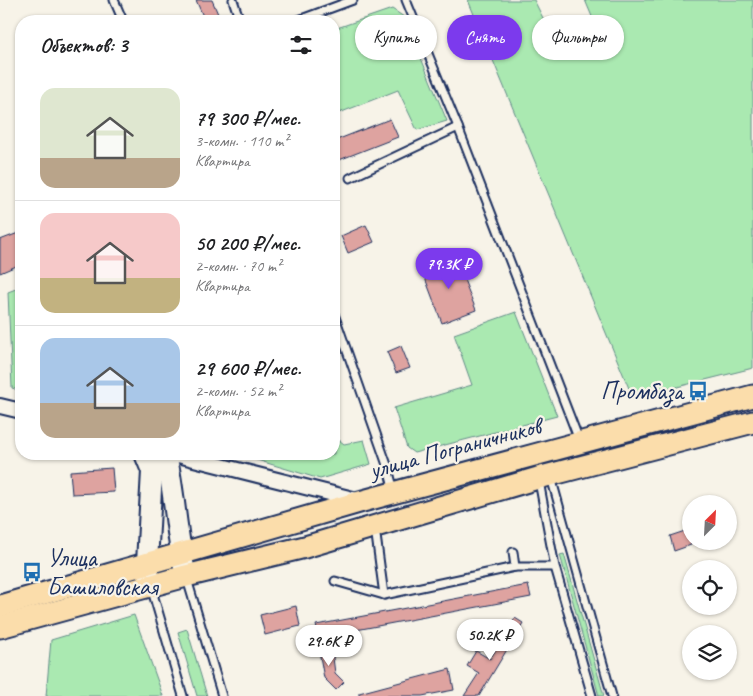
<!DOCTYPE html>
<html lang="ru">
<meta charset="utf-8">
<style>
body{margin:0;font-family:Caveat,sans-serif;background:#f2f2f2;color:#202124;height:100vh;display:flex;flex-direction:column;font-size:19px;white-space:nowrap}
*{box-sizing:border-box;margin:0}
p{font-size:16px;color:#757577}
.icon{flex:none;width:28px;height:28px;fill:none;stroke:currentColor;stroke-width:2;stroke-linecap:round;stroke-linejoin:round}
.map{position:relative;flex:1;overflow:hidden}
.details{position:absolute;left:15px;top:15px;width:325px;height:445px;display:flex;flex-direction:column;background:#fff;border-radius:20px;box-shadow:0 1px 4px #0004}
.details>*{flex:none}
.banner{position:absolute;left:355px;top:15px;width:322px;height:45px;display:flex;gap:10px}
.needle{width:32px;rotate:24deg}
.buttons{position:absolute;left:682px;top:495px;display:grid;gap:10px}
.buttons a{display:grid;place-items:center;width:55px;height:55px;border-radius:50%;background:#fff;box-shadow:0 1px 4px #0004;font-size:25px}
.price{position:absolute;translate:-50% -42px;padding:0 11px;border-radius:18px;background:#fff;color:#222;font-size:16px;line-height:32px;filter:drop-shadow(0 1px 2px #0008)}
.price::after{content:'';position:absolute;left:50%;top:30px;width:15px;height:11px;margin-left:-8px;background:inherit;clip-path:polygon(0 0,100% 0,50% 100%)}
.price.current{background:#7c3aed;color:#fff}
ul{padding:0;list-style:none}
li{display:flex;align-items:center;gap:15px;height:125px;padding:0 25px}
li+li{border-top:1px solid #e0e0e0}
li span{display:grid;place-items:center;flex:none;width:140px;height:100px;border-radius:15px;color:#555}
li>.icon{margin-inline-start:auto}
span .icon{width:60px;height:60px;fill:#fffc;stroke-width:1}
li b{font-size:21px}
h2{display:flex;justify-content:space-between;align-items:center;height:60px;padding:0 25px;font-size:21px}
.pill{padding:0 18px;border-radius:22px;background:#fff;box-shadow:0 1px 4px #0004;font-size:18px;line-height:45px}
.pill.current{background:#7c3aed;color:#fff}
.map>svg:first-child{display:block}
.green{fill:#aae9b1;stroke:#628c88}
.building{fill:#dea3a0;stroke:#1b2f5e}
.lines{fill:none;stroke-linecap:round;stroke-linejoin:round}
.lane-casing{stroke:#1b2f5e;stroke-width:11}
.street-casing{stroke:#1b2f5e;stroke-width:18}
.secondary-casing{stroke:#1b2f5e;stroke-width:24}
.primary-casing{stroke:#1b2f5e;stroke-width:25}
.lane{stroke:#f7f3e8;stroke-width:7}
.street{stroke:#f7f3e8;stroke-width:14}
.secondary{stroke:#f7f3e8;stroke-width:20}
.primary{stroke:#fbddab;stroke-width:21}
.labels{text-anchor:middle;dominant-baseline:central;stroke-width:4.5;stroke-linejoin:round;paint-order:stroke}
.poi-label{font-size:25px;fill:#1b2f5e;stroke:#f7f3e8;text-anchor:end}
.street-label{font-size:25px;fill:#1b2f5e;stroke:#f7f3e8}
</style>
<div class="map">
<svg width="753" height="696" viewBox="0 0 753 696">
<rect width="100%" height="100%" fill="#f7f3e8"/>
<filter id="ink" filterUnits="userSpaceOnUse"><feTurbulence type="fractalNoise" baseFrequency=".02" numOctaves="2"/><feDisplacementMap in="SourceGraphic" scale="10" xChannelSelector="R" yChannelSelector="G"/><feConvolveMatrix kernelMatrix="1 2 1 2 8 2 1 2 1" color-interpolation-filters="sRGB"/></filter>
<g filter="url(#ink)">
<g class="green">
<polygon points="468,0 534,0 552,36 593,19 585,0 753,0 753,368 633,398"/>
<polygon points="392,9 404,17 447,121 417,130 398,90 334,115 334,29"/>
<polygon points="21,287 21,391 12,388 8,292"/>
<polygon points="516,312 557,416 414,453 407,448 394,408 472,385 454,334"/>
<polygon points="334,436 344,444 364,440 371,464 320,479 237,454 334,454"/>
<polygon points="564,554 604,696 599,696 560,555"/>
<polygon points="134,615 163,696 46,696 51,640"/>
<polygon points="187,629 207,696 197,696 178,632"/>
</g>
<g class="building">
<polygon points="196,0 212,0 221,21 205,21"/>
<polygon points="390,119 398,137 334,162 334,141"/>
<polygon points="366,225 374,242 348,253 341,236"/>
<polygon points="21,232 21,264 0,273 0,240"/>
<polygon points="455,257 476,310 442,323 422,270"/>
<polygon points="401,346 410,368 396,373 387,352"/>
<polygon points="112,468 114,492 72,494 70,471"/>
<polygon points="691,529 691,545 674,551 670,536"/>
<polygon points="528,585 531,597 319,637 316,625"/>
<polygon points="296,606 300,626 265,635 260,615"/>
<polygon points="515,618 523,623 479,696 464,696 479,673 467,666 476,651 490,659"/>
<polygon points="321,645 335,649 333,658 335,673 344,682 336,690 324,678 319,651"/>
<polygon points="450,669 454,690 422,696 359,696 359,693"/>
</g>
<g class="lines">
<defs>
<g id="lane">
<polyline points="114,0 123,21"/>
<polyline points="233,0 240,21"/>
<polyline points="406,0 458,127 579,440"/>
<polyline points="296,21 353,0"/>
<polyline points="350,178 458,127"/>
<polyline points="334,314 387,465 394,491"/>
<polyline points="551,477 612,696"/>
<polyline points="539,481 555,567 592,696"/>
<polyline points="375,528 384,595"/>
<polyline points="513,552 515,567"/>
<polyline points="187,579 222,696"/>
<polyline points="335,581 384,595 515,567 555,567"/>
<polyline points="151,587 183,696"/>
</g>
<g id="street">
<polyline points="0,406 21,411"/>
<polyline points="174,454 357,500"/>
</g>
<g id="secondary">
<polyline points="145,454 152,471 147,563 151,587"/>
<path d="M166 454C175 494 176 536 186 576"/>
</g>
<g id="primary">
<polyline points="0,606 363,501 753,396"/>
<polyline points="0,627 186,576 305,547 538,478 753,422"/>
</g>
</defs>
<use href="#lane" class="lane-casing"/>
<use href="#street" class="street-casing"/>
<use href="#secondary" class="secondary-casing"/>
<use href="#primary" class="primary-casing"/>
<use href="#lane" class="lane"/>
<use href="#street" class="street"/>
<use href="#secondary" class="secondary"/>
<use href="#primary" class="primary"/>
</g>
</g>
<defs>
<symbol id="bus-bare" viewBox="-9 -9 18 18"><path d="M-5-6H5V4H4V6H2V4H-2V6H-4V4H-5ZM-3.5-4V0h7V-4ZM-3.5 1.2v1.5H-2V1.2ZM2 1.2v1.5H3.5V1.2Z" fill="#1f6fb2" stroke="#f7f3e8" stroke-width="2.5" paint-order="stroke"/></symbol>
</defs>
<g fill-rule="evenodd">
<use href="#bus-bare" x="684" y="377" width="28" height="28"/>
<use href="#bus-bare" x="18" y="558" width="28" height="28"/>
</g>
<g class="labels">
<g class="poi-label">
<text x="683" y="391">Промбаза</text>
<text x="47" y="558" text-anchor="start">Улица<tspan x="47" dy="29">Башиловская</tspan></text>
</g>
<g class="street-label">
<text transform="translate(455 448) rotate(-15)">улица Пограничников</text>
</g>
</g>
</svg>
<div class="buttons">
<a><svg class="needle" viewBox="-14 -14 28 28"><path d="M0-13l5 13h-10z" fill="#e53935"/><path d="M0 13l5-13h-10z" fill="#757577"/></svg></a>
<a><svg class="icon" aria-label="locate" viewBox="0 0 24 24"><circle cx="12" cy="12" r="6"/><path d="M12 2v4M12 18v4M2 12h4M18 12h4"/></svg></a>
<a><svg class="icon" aria-label="layers" viewBox="0 0 24 24"><path d="M12 4l9 5-9 5-9-5zM3 14l9 5 9-5"/></svg></a>
</div>
<b class="price current" style="left:449px;top:290px">79.3K ₽</b>
<b class="price" style="left:490px;top:661px">50.2K ₽</b>
<b class="price" style="left:329px;top:667px">29.6K ₽</b>
<div class="banner">
<a class="pill">Купить</a>
<a class="pill current">Снять</a>
<a class="pill">Фильтры</a>
</div>
<section class="details">
<h2>Объектов: 3<svg class="icon" aria-label="filters" viewBox="0 0 24 24"><path d="M4 7h16M4 17h16"/><circle cx="9" cy="7" r="2"/><circle cx="15" cy="17" r="2"/></svg></h2>
<ul>
<li><span style="background:linear-gradient(#dfe7d0 70%,#b9a48a 0)"><svg class="icon" aria-label="home" viewBox="0 0 24 24"><path d="M3 11l9-7 9 7M6 9v11h12V9"/></svg></span><div><b>79 300 ₽/мес.</b><p>3-комн. · 110 m²</p><p>Квартира</p></div></li>
<li><span style="background:linear-gradient(#f6c9c9 65%,#c2b280 0)"><svg class="icon" aria-label="home" viewBox="0 0 24 24"><path d="M3 11l9-7 9 7M6 9v11h12V9"/></svg></span><div><b>50 200 ₽/мес.</b><p>2-комн. · 70 m²</p><p>Квартира</p></div></li>
<li><span style="background:linear-gradient(#a9c7e8 65%,#b9a48a 0)"><svg class="icon" aria-label="home" viewBox="0 0 24 24"><path d="M3 11l9-7 9 7M6 9v11h12V9"/></svg></span><div><b>29 600 ₽/мес.</b><p>2-комн. · 52 m²</p><p>Квартира</p></div></li>
</ul>
</section>
</div>
